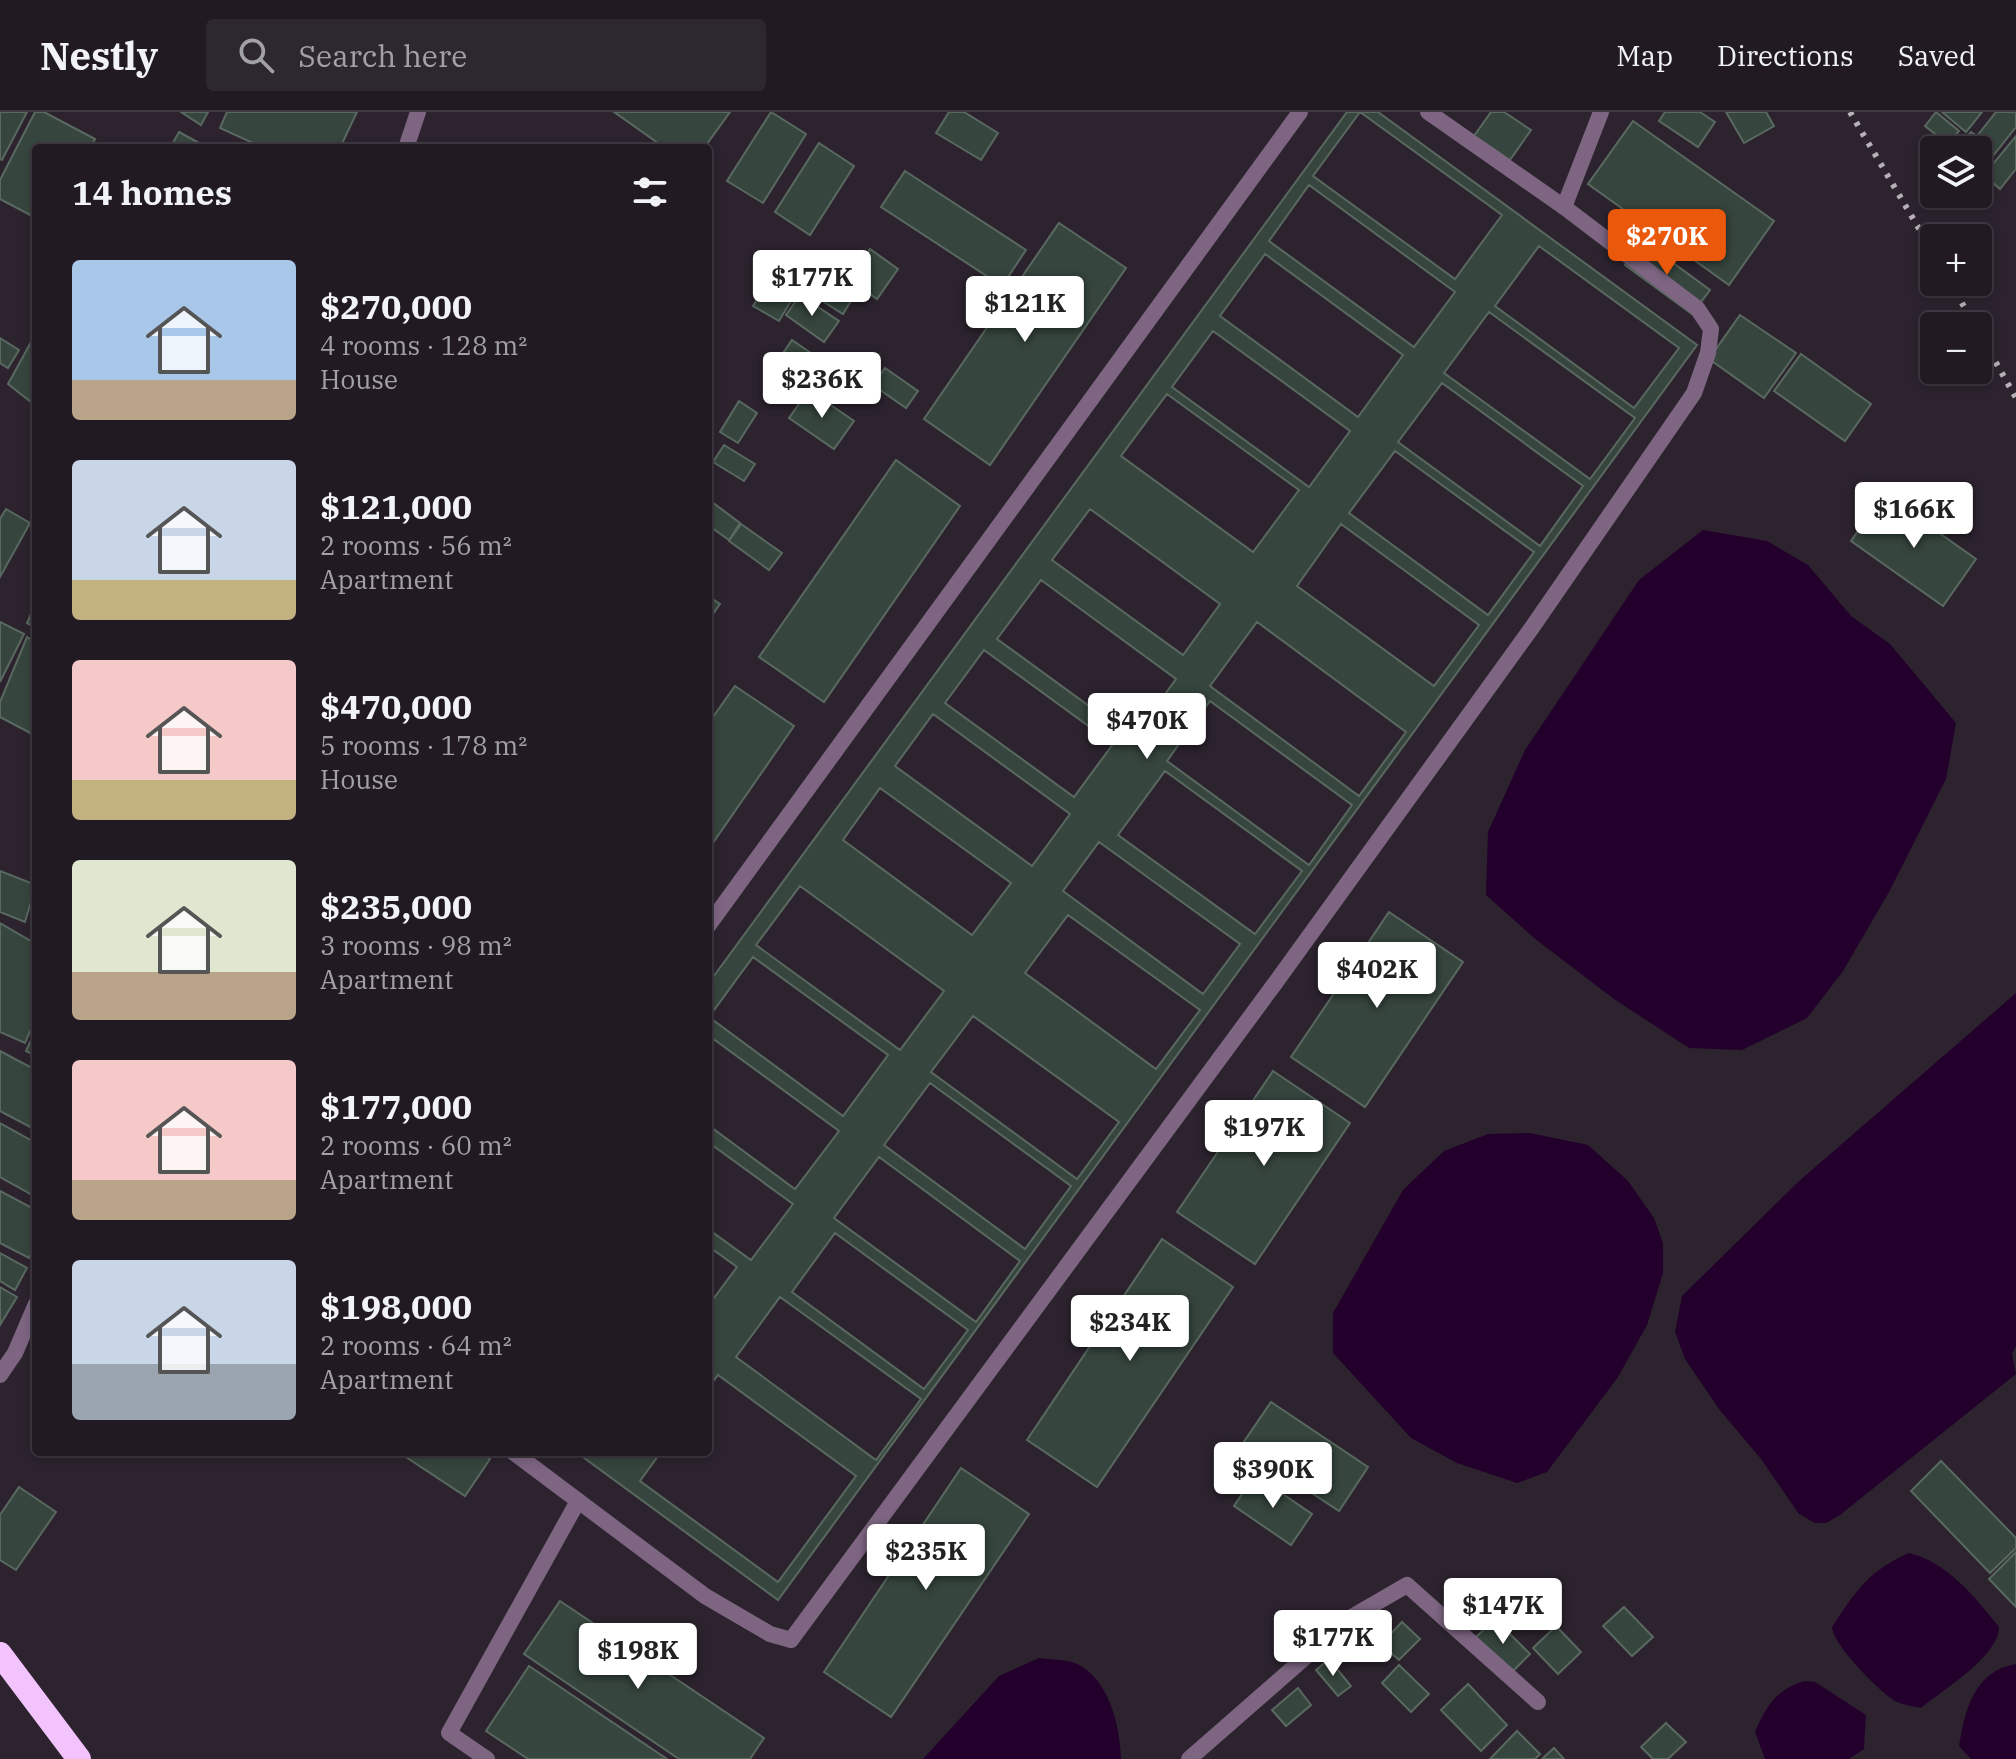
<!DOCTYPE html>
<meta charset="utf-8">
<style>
body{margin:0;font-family:"IBM Plex Serif",serif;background:#2d272f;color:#f1f3f6;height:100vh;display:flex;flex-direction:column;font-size:30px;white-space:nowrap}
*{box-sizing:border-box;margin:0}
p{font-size:26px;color:#a2a1a5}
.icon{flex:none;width:44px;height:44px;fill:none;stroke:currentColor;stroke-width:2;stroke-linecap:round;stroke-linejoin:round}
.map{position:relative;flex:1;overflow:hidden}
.sheet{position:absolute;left:32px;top:32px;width:680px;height:1312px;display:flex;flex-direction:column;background:#211a22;border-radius:8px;box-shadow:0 4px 12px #0003,0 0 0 2px #3e3840}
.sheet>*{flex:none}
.fabs{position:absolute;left:1920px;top:24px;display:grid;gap:16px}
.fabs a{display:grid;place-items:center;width:72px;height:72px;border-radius:8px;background:#211a22;box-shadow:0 4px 12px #0003,0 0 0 2px #3e3840;font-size:40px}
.price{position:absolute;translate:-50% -68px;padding:0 18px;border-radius:8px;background:#fff;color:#222;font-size:26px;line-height:52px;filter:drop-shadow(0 2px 4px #0008)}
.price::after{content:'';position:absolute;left:50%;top:48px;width:24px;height:18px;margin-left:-12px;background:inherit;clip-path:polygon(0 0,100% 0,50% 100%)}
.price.selected{background:#ea580c;color:#fff}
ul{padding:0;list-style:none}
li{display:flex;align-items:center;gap:24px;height:200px;padding:0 40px}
li span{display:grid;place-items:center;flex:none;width:224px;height:160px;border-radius:8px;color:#555}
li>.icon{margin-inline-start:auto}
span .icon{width:96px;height:96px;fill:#fffc;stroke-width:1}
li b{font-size:34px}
h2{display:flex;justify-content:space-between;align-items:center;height:96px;padding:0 40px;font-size:34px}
header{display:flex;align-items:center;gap:48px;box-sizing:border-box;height:112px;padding:0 40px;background:#211a22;border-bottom:2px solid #3e3840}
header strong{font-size:38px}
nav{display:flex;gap:44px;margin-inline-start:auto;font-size:28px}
.search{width:560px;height:72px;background:#2d272f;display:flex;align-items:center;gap:20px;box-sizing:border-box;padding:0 28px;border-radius:8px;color:#a2a1a5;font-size:30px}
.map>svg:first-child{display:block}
.water{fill:#23002b}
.building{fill:#36453d;stroke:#596960;stroke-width:2;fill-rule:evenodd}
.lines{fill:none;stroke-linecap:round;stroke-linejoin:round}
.lane{stroke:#7e6683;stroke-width:16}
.street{stroke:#7e6683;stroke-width:16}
.highway{stroke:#f3c3fe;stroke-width:24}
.rail{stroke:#b7b0b9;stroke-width:6;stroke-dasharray:4 8;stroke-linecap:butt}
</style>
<header>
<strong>Nestly</strong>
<div class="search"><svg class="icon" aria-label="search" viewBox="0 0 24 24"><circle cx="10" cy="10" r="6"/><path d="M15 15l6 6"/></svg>Search here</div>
<nav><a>Map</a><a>Directions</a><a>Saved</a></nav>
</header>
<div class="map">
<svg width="2016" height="1647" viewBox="0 0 2016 1647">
<rect width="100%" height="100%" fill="#2c232e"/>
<g class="water">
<polygon points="1703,418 1767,429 1808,453 1851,504 1890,532 1956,611 1946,667 1889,780 1843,859 1807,906 1742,938 1689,936 1614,887 1534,826 1486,783 1488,720 1525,638 1639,468"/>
<polygon points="2016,881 2016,1234 2012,1242 2016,1262 1840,1403 1826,1411 1815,1411 1799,1402 1761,1347 1719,1297 1685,1247 1675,1220 1682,1184 1798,1070"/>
<polygon points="1530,1021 1588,1033 1628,1069 1654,1106 1663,1131 1663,1161 1647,1213 1618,1265 1547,1360 1517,1371 1457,1351 1411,1326 1333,1241 1333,1201 1403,1078 1444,1039 1488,1022"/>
<path d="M1909 1441C1947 1450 1975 1485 1999 1515 1999 1544 1943 1578 1921 1596 1912 1594 1903 1593 1895 1589 1879 1579 1833 1533 1832 1515 1856 1479 1868 1459 1909 1441Z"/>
<path d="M1039 1546C1051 1548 1067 1547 1077 1552 1110 1568 1120 1615 1121 1647H923L999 1564Z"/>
<path d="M2016 1552V1647H1971L1959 1634C1965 1598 1974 1559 2016 1552Z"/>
<path d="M1805 1569 1815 1570 1866 1603 1864 1637 1849 1647H1765L1755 1620C1765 1595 1778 1576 1805 1569Z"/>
</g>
<g class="building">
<polygon points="0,0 27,0 2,48 0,47"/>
<polygon points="35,0 44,0 95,27 91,36 36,36 36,106 0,87 0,68"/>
<polygon points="181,0 208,0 201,13"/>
<polygon points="227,0 357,0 340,36 264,36 220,16"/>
<polygon points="614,0 730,0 704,36 665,36"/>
<polygon points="771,0 806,22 763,91 727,69"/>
<polygon points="949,0 964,0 998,21 981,48 936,21"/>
<path d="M1347 0H1378L1697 233 778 1488 576 1340H661L640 1369 778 1470 856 1364 718 1263 708 1276V1194L737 1155 708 1134V1117L751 1148 793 1092 708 1030V1013L795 1077 839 1019 708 923V872ZM1360 0 1502 103 1455 167 1313 64ZM1309 73 1455 180 1414 235 1269 129ZM1539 134 1679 236 1634 296 1495 194ZM1265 142 1403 243 1358 305 1220 204ZM1489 200 1635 306 1590 367 1444 261ZM1213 219 1350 319 1309 375 1172 275ZM1442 271 1583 374 1540 434 1398 330ZM1167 282 1299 378 1253 440 1121 344ZM1395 339 1534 440 1488 503 1349 401ZM1090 397 1220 492 1183 543 1052 448ZM1341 412 1479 513 1434 574 1297 474ZM1041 468 1176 567 1133 626 997 527ZM1257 510 1406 620 1359 684 1210 574ZM984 538 1113 632 1074 685 945 591ZM1210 589 1352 693 1309 753 1167 649ZM933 602 1070 702 1032 754 895 654ZM1165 659 1302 759 1255 822 1118 723ZM880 676 1011 771 972 823 843 728ZM1099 730 1240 832 1203 882 1063 779ZM800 774 944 879 900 938 756 833ZM1068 803 1200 898 1156 957 1025 861ZM753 845 888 943 843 1004 709 905ZM973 904 1119 1010 1077 1067 931 960ZM930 971 1071 1074 1025 1137 884 1033ZM879 1045 1020 1149 976 1210 834 1106ZM835 1121 968 1218 924 1277 792 1180ZM780 1185 921 1287 876 1348 736 1245Z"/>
<polygon points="1491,0 1504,0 1531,18 1510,48 1474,24"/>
<polygon points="1665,0 1700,0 1715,10 1698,35 1659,9"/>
<polygon points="1726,0 1766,0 1774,14 1744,31"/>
<polygon points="1936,0 1959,19 1948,32 1925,14"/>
<polygon points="1942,0 1982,0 1966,20"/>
<polygon points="1996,0 2016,0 2016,15 1985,54 1978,48 1978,38 1965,38 1959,33 1971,20 1977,24"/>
<polygon points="1633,9 1774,109 1729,173 1588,72"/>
<polygon points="179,20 208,36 170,36"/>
<polygon points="2016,24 2016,57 2000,77 1984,63"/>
<polygon points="819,31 854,54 810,123 775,100"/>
<polygon points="905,59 1026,138 1002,174 881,95"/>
<polygon points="1059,111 1126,156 990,353 924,307"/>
<polygon points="1642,128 1710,178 1692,202 1625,153"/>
<polygon points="870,137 898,157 877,187 849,167"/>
<polygon points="782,147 807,162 779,209 753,194"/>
<polygon points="819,156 857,179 843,202 805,178"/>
<polygon points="800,183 839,209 824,230 786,203"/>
<polygon points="1740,203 1796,241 1764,286 1709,247"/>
<polygon points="36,221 36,294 8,272"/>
<polygon points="0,226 19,238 8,256 0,251"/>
<polygon points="792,228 837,259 820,284 775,253"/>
<polygon points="1801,242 1871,292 1845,329 1774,279"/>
<polygon points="885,256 918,279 906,296 873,273"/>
<polygon points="809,278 854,309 834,337 789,306"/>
<polygon points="739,289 757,301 738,331 720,320"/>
<polygon points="724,333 755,352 744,369 713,350"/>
<polygon points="896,348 960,394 824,590 759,545"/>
<polygon points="1884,382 1976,447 1943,494 1851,429"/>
<polygon points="708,387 740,411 729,428 708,413"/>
<polygon points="6,397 30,411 0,465 0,407"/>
<polygon points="741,412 782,441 769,458 729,429"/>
<polygon points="708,484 720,492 708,509"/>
<polygon points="36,491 36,516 27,511"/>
<polygon points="0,510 24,522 0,570"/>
<polygon points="27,525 36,530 36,624 0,605 0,590"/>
<polygon points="735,574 794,614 708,738 708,612"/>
<polygon points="0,759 36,773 25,810 0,800"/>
<polygon points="1389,800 1463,850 1365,995 1291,945"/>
<polygon points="0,811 36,832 36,906 25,931 0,920"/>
<polygon points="36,917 36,944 26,939"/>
<polygon points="0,939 36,958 36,1018 0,999"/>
<polygon points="1273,959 1350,1011 1255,1152 1177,1100"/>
<polygon points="0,1011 36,1031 36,1085 0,1065"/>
<polygon points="0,1079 36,1098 36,1132 29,1146 0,1131"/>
<polygon points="1162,1127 1233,1175 1097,1375 1027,1328"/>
<polygon points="0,1141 27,1156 15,1178 0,1169"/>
<polygon points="0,1175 17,1185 0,1213"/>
<polygon points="1271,1290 1368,1355 1339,1399 1241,1334"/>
<polygon points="404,1340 480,1340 490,1347 465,1384 403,1343"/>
<polygon points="1941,1349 2016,1426 2016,1436 1990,1461 1911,1379"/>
<polygon points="961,1356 1029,1402 891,1605 824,1560"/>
<polygon points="1255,1363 1312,1402 1291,1433 1234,1394"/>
<polygon points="19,1375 56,1400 16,1458 0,1448 0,1403"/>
<polygon points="2016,1440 2016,1495 1989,1467"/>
<polygon points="560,1489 764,1626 750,1647 679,1647 524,1542"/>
<polygon points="1624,1495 1653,1525 1632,1544 1603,1514"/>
<polygon points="1495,1507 1530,1542 1510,1562 1475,1526"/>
<polygon points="1402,1510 1420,1527 1399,1548 1381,1532"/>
<polygon points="1556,1514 1581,1540 1558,1562 1533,1536"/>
<polygon points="1329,1547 1351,1574 1338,1584 1316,1558"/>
<polygon points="1399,1553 1429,1582 1411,1600 1382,1571"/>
<polygon points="529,1554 667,1647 528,1647 486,1619"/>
<polygon points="1468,1572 1507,1613 1481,1639 1441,1598"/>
<polygon points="1298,1576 1311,1593 1286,1614 1272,1598"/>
<polygon points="1666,1611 1686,1630 1668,1647 1653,1647 1641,1635"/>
<polygon points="1517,1619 1540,1642 1535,1647 1490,1647"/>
<polygon points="1554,1636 1564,1647 1542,1647"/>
</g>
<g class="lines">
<g class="lane">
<polyline points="1564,95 1601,0"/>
<polyline points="708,814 1300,0"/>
<polyline points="513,1340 705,1484 770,1522 791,1528 1276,870 1531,517 1694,281 1708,241 1711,217 1697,196 1564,95 1428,0"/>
</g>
<g class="street">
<polyline points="406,36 418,0"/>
<polyline points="0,1263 15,1241 36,1192"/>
<polyline points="487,1647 449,1621 578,1389"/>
<polyline points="1189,1647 1350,1506 1407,1473 1538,1590"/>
</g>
<polyline class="highway" points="0,1542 79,1647"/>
<g class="rail">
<polyline points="1850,0 1934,142"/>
<polyline points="1950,170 1975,214"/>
<polyline points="1978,219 2016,286"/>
</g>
</g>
</svg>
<div class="fabs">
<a><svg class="icon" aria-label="layers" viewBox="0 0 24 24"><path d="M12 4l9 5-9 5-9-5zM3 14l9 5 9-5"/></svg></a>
<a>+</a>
<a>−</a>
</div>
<b class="price selected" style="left:1667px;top:165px">$270K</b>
<b class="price" style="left:812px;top:206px">$177K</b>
<b class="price" style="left:1025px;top:232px">$121K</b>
<b class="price" style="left:822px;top:308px">$236K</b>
<b class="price" style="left:1914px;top:438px">$166K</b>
<b class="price" style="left:1147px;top:649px">$470K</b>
<b class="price" style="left:1377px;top:898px">$402K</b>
<b class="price" style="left:1264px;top:1056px">$197K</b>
<b class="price" style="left:1130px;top:1251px">$234K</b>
<b class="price" style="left:1273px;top:1398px">$390K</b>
<b class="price" style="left:926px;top:1480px">$235K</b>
<b class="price" style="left:1503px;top:1534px">$147K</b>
<b class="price" style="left:1333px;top:1566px">$177K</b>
<b class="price" style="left:638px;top:1579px">$198K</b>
<section class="sheet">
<h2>14 homes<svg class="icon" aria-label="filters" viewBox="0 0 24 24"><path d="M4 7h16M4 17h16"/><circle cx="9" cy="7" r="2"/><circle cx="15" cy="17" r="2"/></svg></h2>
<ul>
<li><span style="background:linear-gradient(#a9c7e8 75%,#b9a48a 0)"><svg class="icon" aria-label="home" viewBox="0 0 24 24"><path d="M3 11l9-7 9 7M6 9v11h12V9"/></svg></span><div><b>$270,000</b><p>4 rooms · 128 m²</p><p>House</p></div></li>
<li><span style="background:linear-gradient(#c9d6e8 75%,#c2b280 0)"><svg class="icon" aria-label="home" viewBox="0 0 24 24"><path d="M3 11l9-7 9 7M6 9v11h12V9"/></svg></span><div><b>$121,000</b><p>2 rooms · 56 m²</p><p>Apartment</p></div></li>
<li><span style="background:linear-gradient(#f6c9c9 75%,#c2b280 0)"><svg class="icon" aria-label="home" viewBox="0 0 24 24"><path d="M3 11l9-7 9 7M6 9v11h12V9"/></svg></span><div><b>$470,000</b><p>5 rooms · 178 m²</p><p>House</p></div></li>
<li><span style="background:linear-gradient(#dfe7d0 70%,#b9a48a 0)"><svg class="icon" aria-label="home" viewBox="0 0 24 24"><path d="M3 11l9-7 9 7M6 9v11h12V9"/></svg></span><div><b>$235,000</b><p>3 rooms · 98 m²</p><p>Apartment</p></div></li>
<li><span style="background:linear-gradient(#f6c9c9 75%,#b9a48a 0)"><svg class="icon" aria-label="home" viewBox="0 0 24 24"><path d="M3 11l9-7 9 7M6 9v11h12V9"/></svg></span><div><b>$177,000</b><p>2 rooms · 60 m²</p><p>Apartment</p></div></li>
<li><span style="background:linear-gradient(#c9d6e8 65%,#9aa5b1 0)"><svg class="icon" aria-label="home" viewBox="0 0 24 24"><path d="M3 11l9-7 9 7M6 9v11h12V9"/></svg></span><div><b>$198,000</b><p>2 rooms · 64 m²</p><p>Apartment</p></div></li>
</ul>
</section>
</div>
